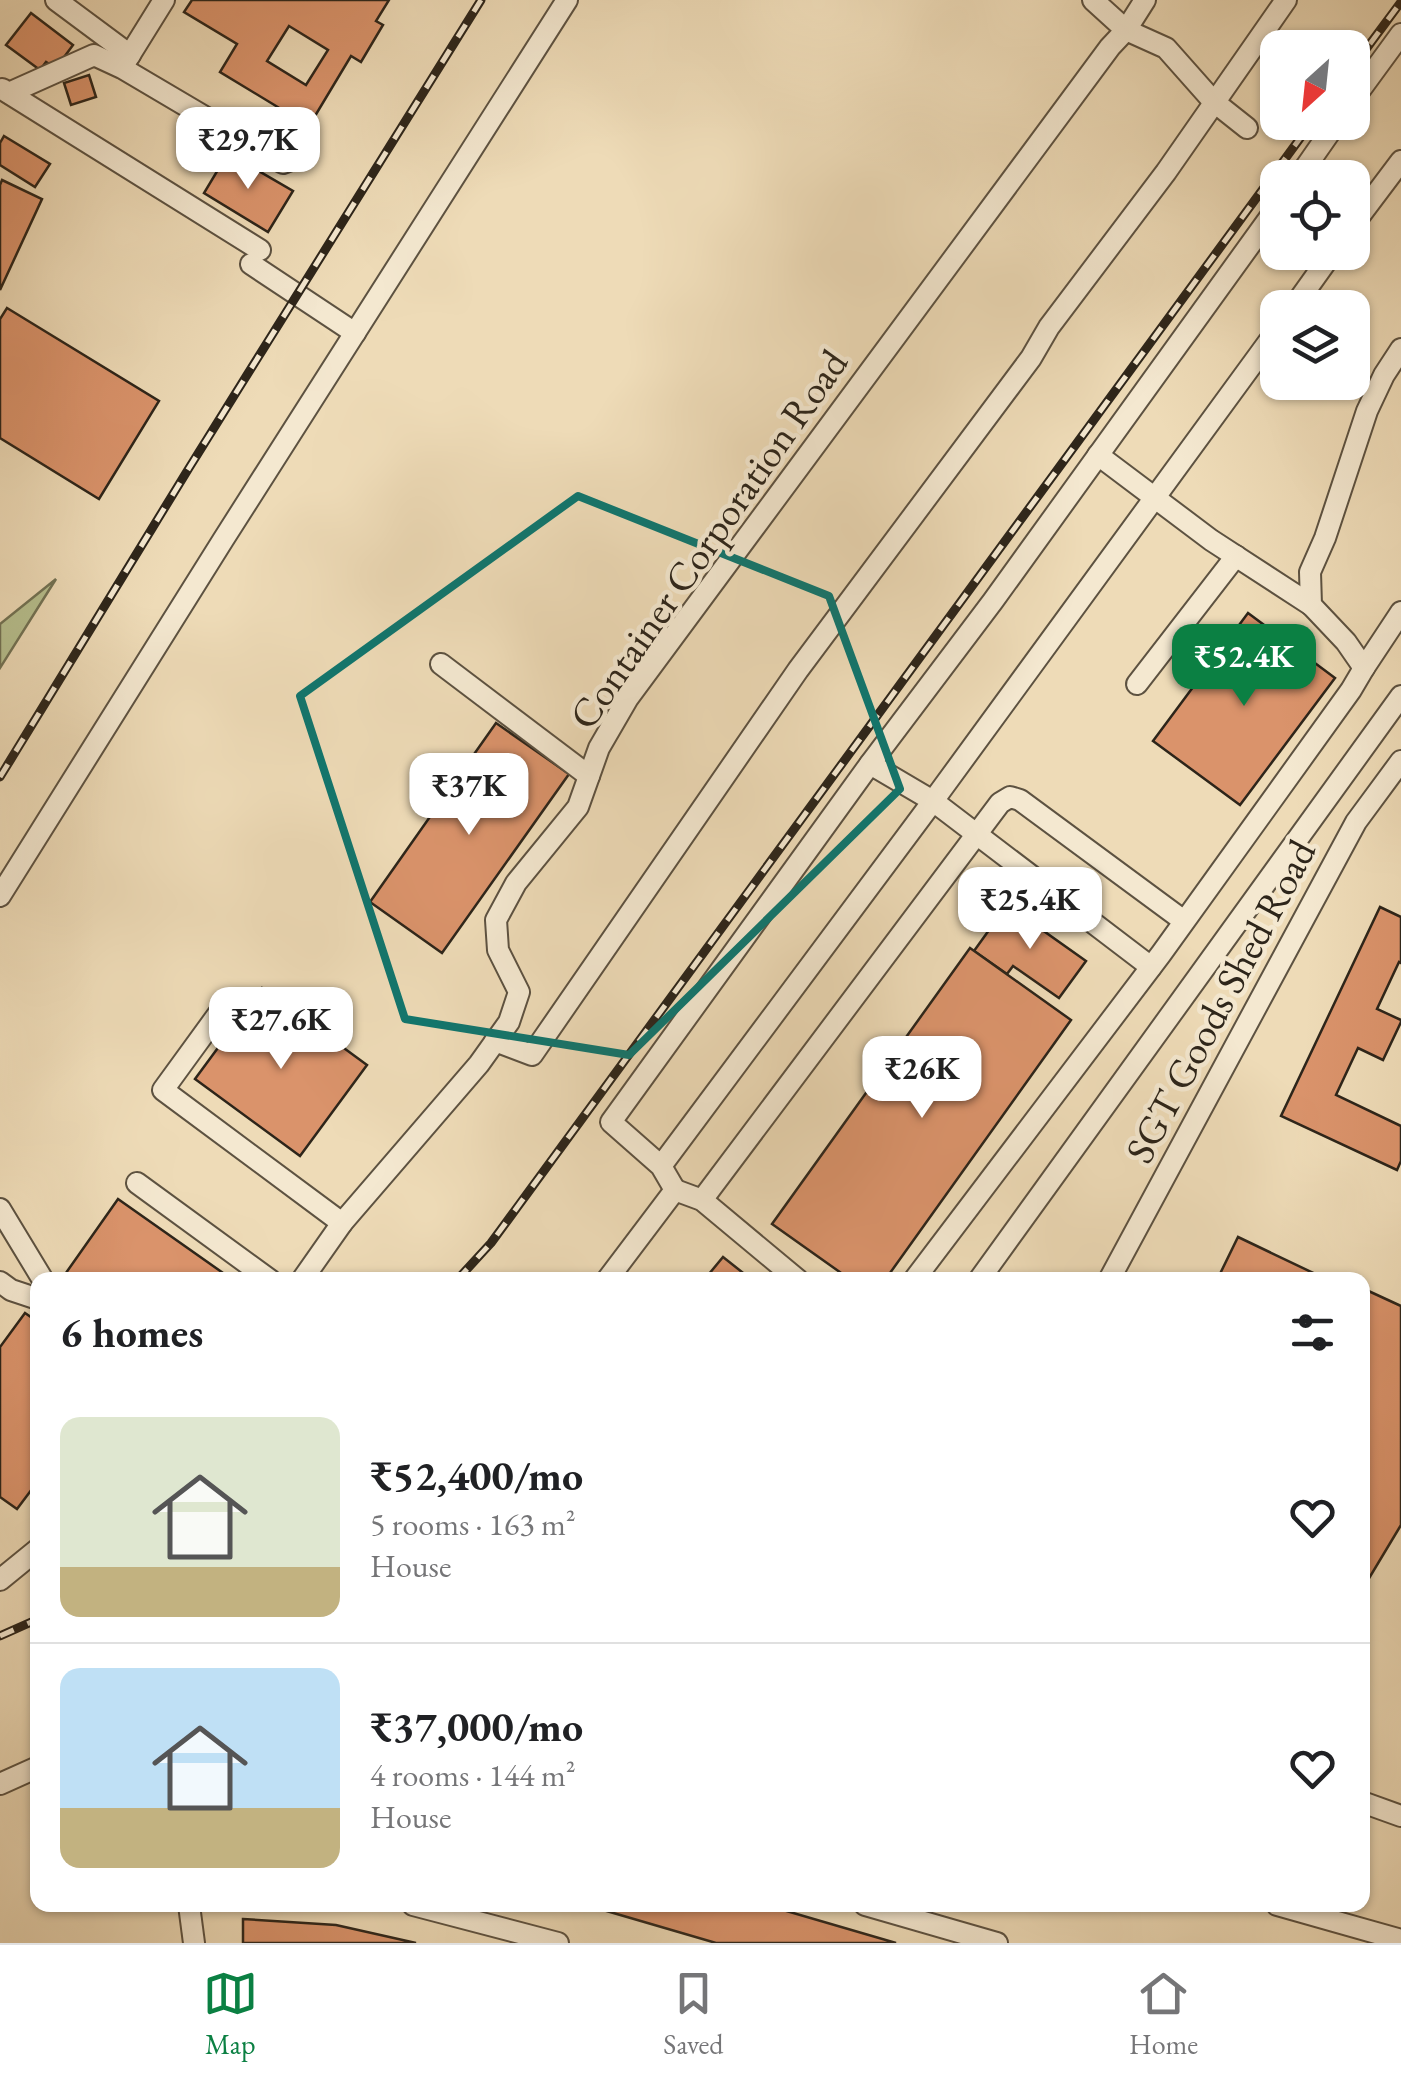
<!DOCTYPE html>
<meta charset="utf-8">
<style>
body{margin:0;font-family:"EB Garamond",serif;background:#f6f6f6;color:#202124;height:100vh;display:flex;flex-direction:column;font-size:38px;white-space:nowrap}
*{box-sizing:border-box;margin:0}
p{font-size:32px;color:#757577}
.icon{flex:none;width:55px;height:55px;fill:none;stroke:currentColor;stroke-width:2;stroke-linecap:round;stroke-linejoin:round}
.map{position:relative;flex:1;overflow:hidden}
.details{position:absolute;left:30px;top:1272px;width:1340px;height:640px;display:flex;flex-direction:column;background:#fff;border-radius:20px;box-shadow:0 2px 8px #0004}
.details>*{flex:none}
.needle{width:65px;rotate:207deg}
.buttons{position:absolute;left:1260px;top:30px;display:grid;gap:20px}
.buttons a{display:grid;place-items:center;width:110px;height:110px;border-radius:20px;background:#fff;box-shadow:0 2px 8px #0004;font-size:50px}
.price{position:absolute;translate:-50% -85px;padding:0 22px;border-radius:20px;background:#fff;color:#222;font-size:32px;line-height:65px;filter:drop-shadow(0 2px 5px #0008)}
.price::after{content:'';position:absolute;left:50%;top:60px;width:30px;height:22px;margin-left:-15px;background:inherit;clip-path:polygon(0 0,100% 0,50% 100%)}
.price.selected{background:#0b8043;color:#fff}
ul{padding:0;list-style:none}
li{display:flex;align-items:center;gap:30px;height:250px;padding:0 30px}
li+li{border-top:2px solid #e0e0e0}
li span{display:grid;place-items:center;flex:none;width:280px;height:200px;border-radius:20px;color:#555}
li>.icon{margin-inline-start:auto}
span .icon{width:120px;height:120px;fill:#fffc;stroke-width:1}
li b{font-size:42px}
h2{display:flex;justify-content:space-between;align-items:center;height:120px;padding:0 30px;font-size:42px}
.menu{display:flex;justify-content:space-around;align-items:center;height:140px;border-top:2px solid #e0e0e0;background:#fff;font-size:28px;color:#757577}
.menu a{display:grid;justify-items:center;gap:5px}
.menu .selected{color:#0b8043}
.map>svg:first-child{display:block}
.green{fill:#b7c08f;stroke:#727254;stroke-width:2.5}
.building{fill:#da936b;stroke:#2d251a;stroke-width:2.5;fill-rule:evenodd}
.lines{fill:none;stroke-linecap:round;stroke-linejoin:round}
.minor-casing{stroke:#5d5241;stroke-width:24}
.minor{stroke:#f4e8d0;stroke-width:20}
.rail-casing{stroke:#2d251a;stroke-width:9}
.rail{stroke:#f4e8d0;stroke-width:5;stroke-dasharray:15;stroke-linecap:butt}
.marked{fill:none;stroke:#0f766e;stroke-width:8;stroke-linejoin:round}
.labels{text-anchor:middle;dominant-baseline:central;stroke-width:9;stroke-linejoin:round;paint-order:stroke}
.street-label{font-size:40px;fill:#2d251a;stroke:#f4e8d0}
</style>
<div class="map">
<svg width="1401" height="1943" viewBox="0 0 1401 1943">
<rect width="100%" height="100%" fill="#eedbb7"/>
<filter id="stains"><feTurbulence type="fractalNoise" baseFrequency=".002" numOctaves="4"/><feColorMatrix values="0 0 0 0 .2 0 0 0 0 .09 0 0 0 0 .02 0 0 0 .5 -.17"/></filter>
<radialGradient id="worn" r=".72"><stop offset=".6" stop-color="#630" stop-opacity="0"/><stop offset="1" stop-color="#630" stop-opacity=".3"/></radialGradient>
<polygon class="green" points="56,579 0,668 0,624"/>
<g class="building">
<path d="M192 0H389L376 21 383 25 361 62 351 56 309 126 220 72 237 44 184 12ZM289 26 328 50 306 85 267 61Z"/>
<polygon points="31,13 73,45 56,68 46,62 40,70 6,45"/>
<polygon points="89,75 96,97 71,105 64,83"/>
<polygon points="4,136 50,164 35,187 0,165 0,143"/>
<polygon points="228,153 293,191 268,232 204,193"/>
<polygon points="2,180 42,199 0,290 0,185"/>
<polygon points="7,308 159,401 99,499 0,438 0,319"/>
<polygon points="1248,613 1335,678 1240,805 1153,741"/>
<polygon points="496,723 569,774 442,953 370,902"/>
<polygon points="1007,905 1086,961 1059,998 1013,966 1007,974 974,951"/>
<polygon points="1380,907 1401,917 1401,963 1399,962 1377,1009 1401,1020 1401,1022 1383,1060 1358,1048 1336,1095 1401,1126 1401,1161 1397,1170 1281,1116"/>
<polygon points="970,948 1071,1020 885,1280 851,1280 772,1224"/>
<polygon points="262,988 367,1065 300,1156 195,1079"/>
<polygon points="118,1199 233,1280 61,1280"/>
<polygon points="1238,1237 1328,1280 1217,1280"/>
<polygon points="723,1257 752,1280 704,1280"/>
<polygon points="1362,1288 1401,1306 1401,1525 1362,1590"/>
<polygon points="25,1313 38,1322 38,1481 17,1509 0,1497 0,1347"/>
<polygon points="586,1905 766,1905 896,1943 716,1943"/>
<polygon points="243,1919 336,1925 416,1943 243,1943"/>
</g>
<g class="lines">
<defs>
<g id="minor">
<polyline points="56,0 130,55"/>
<polyline points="1093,0 1126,30 1145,0"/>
<polyline points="123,66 164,0"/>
<polyline points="2,89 260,250"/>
<polyline points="9,93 94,55 122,68 283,163 301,156"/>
<polyline points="1352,101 1401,34"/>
<polyline points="1298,178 1337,122"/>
<polyline points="1352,226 1401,161"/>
<polyline points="251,264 355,333"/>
<polyline points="1293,308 1333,252"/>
<polyline points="1098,455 1211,540 1311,605"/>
<polyline points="441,664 589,776"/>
<polyline points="1364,668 1401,612"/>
<polyline points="1137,684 1236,556"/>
<polyline points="870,764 993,601 1278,206"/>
<polyline points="0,896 223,540 567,0"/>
<polyline points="1151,967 933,801 1278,329"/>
<polyline points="219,1013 163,1090 342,1223"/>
<polyline points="495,1041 532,1055 798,670 1031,358 1049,327 1166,172 1286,0"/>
<polyline points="661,1166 611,1122 870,764 933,801 661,1166 675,1190"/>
<polyline points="137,1183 270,1280"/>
<polyline points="702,1200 1000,803 1010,797 1020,800 1184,921"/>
<polyline points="0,1209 43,1280"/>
<polyline points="302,1280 342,1223 479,1064 509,1022 519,992 498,950 496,920 516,883 578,807 599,748 628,698 1110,47 1126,30 1166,48 1213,101 1247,128"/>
<polyline points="607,1280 675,1190 702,1200 798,1280"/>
<polyline points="914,1280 1161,954 1351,690 1364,668 1346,642 1311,605 1310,572 1325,538 1367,411 1384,375 1401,349"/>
<polyline points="979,1280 1401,696"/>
<polyline points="1109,1280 1356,822 1401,761"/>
<polyline points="0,1282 11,1290 38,1299"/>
<polyline points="0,1580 38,1549"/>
<polyline points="0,1784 38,1767"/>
<polyline points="1362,1802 1401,1816"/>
<polyline points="189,1905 194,1943"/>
<polyline points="413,1905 558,1943"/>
<polyline points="865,1905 997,1943"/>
<polyline points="1277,1905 1401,1940"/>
</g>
</defs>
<use href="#minor" class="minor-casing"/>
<use href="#minor" class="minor"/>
<defs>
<g id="rail">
<polyline points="1352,68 1401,2"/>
<polyline points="0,777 189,468 481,0"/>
<polyline points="457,1280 491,1243 1312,122"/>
<polyline points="0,1636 38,1619"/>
</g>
</defs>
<use href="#rail" class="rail-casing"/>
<use href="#rail" class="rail"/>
</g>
<path class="marked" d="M578 496 829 596 900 789 629 1055 405 1019 300 696Z"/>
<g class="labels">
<g class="street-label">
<text transform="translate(708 539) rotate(-55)">Container Corporation Road</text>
<text transform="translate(1220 1001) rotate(-62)">SGT Goods Shed Road</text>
</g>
</g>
<rect width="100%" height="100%" filter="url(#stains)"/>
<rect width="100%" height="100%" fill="url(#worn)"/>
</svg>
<div class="buttons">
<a><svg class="needle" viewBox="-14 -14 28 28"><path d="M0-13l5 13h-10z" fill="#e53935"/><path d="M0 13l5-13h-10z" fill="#757577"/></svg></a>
<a><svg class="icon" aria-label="locate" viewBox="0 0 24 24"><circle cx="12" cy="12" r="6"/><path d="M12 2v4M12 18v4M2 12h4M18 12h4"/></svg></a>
<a><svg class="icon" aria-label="layers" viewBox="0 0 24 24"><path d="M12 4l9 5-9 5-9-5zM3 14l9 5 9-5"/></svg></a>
</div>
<b class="price" style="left:248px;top:192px">₹29.7K</b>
<b class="price selected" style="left:1244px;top:709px">₹52.4K</b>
<b class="price" style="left:469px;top:838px">₹37K</b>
<b class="price" style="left:1030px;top:952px">₹25.4K</b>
<b class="price" style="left:281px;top:1072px">₹27.6K</b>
<b class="price" style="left:922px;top:1121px">₹26K</b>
<section class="details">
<h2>6 homes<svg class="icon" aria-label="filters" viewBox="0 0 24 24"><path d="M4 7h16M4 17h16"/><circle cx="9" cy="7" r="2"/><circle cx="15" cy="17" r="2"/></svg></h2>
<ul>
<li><span style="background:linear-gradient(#dfe7d0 75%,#c2b280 0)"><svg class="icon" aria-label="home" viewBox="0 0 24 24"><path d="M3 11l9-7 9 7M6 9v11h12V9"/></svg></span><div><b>₹52,400/mo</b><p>5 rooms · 163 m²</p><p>House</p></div><svg class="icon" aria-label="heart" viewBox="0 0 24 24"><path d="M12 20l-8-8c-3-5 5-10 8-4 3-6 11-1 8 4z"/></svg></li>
<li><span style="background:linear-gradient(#bfe0f5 70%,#c2b280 0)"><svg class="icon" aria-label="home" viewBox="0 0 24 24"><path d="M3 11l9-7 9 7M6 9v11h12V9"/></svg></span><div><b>₹37,000/mo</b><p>4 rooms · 144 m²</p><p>House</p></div><svg class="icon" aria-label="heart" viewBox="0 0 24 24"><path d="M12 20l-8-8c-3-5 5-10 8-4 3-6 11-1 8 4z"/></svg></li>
</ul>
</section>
</div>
<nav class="menu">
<a class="selected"><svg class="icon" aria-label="map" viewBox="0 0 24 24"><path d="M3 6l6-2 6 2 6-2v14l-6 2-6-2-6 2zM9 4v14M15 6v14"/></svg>Map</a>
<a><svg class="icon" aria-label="saved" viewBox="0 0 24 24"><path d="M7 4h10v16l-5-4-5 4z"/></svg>Saved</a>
<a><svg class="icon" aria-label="home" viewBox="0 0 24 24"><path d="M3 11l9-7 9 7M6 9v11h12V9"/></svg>Home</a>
</nav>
